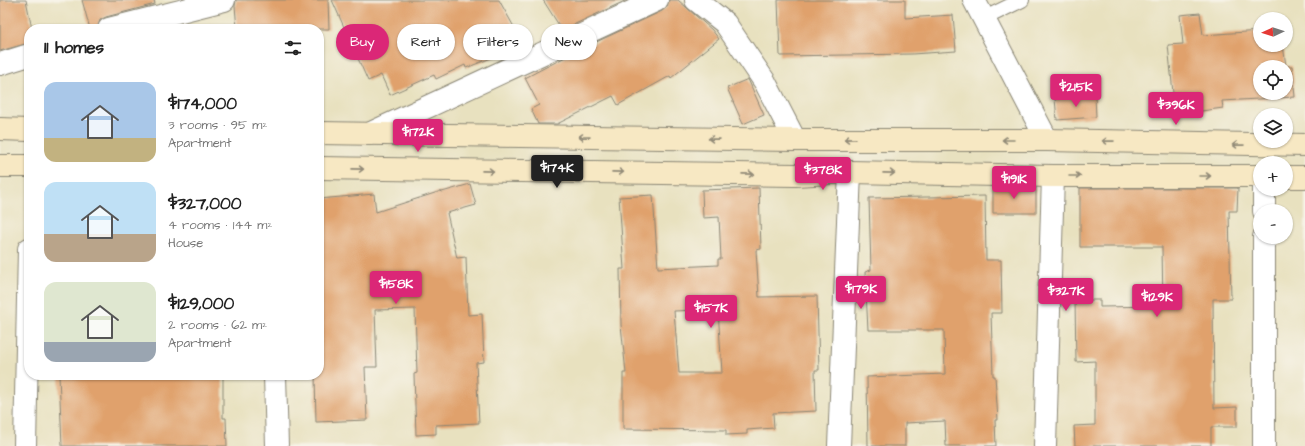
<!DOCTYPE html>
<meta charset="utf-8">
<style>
body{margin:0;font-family:"Architects Daughter",sans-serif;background:#f6f6f6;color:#222;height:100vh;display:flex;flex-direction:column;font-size:15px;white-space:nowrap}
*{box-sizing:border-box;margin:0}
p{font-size:13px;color:#767676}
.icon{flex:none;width:22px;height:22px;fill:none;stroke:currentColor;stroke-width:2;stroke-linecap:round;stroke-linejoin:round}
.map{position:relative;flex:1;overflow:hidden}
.side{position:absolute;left:24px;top:24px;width:300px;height:356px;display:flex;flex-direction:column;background:#fff;border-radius:16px;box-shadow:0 1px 3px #0004}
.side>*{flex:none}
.banner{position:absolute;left:336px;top:24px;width:380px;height:36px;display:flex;gap:8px}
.needle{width:26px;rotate:266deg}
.controls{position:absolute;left:1253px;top:12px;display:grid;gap:8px}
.controls a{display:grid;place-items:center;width:40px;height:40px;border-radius:50%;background:#fff;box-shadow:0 1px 3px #0004;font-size:20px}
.price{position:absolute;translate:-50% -34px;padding:0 9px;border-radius:4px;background:#db2777;color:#fff;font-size:13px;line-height:26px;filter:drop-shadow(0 1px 2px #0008)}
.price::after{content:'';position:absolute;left:50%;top:24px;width:12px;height:9px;margin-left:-6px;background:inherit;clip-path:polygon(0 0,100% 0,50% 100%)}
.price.current{background:#222;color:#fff}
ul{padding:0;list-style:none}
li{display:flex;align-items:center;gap:12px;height:100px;padding:0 20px}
li span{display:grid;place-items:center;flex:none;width:112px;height:80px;border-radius:12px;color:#555}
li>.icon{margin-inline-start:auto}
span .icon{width:48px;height:48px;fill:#fffc;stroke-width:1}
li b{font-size:17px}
h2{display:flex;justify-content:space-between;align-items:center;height:48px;padding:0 20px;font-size:17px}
.tag{padding:0 14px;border-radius:18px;background:#fff;box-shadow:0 1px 3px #0004;font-size:14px;line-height:36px}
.tag.current{background:#db2777;color:#fff}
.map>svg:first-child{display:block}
.building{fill:#e0a16c;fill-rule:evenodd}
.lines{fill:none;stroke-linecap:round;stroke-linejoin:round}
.lane-casing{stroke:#8a8675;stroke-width:16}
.street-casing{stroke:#8a8675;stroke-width:24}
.secondary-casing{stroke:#8a8675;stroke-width:24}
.lane{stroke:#fff;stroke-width:14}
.street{stroke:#fff;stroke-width:22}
.secondary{stroke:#f7e8c3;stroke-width:22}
.oneway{stroke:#918a77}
</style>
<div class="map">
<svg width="1305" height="446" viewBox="0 0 1305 446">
<rect width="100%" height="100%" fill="#f7f3e8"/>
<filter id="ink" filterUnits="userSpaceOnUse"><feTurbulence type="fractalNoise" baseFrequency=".025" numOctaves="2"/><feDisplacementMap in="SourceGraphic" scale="8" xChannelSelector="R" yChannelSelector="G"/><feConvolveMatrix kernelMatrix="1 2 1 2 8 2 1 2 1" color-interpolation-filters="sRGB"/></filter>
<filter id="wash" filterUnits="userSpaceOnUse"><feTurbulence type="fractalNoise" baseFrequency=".012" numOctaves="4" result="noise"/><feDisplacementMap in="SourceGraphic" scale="16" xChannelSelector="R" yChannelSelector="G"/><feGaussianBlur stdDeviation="0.9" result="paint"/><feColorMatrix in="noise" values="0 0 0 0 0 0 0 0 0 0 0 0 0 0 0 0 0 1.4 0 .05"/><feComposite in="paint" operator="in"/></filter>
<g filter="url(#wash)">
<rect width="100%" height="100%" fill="#e8e1bf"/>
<g id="blocks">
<g class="building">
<polygon points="0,0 26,0 32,29 29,29 29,43 0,51"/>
<polygon points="82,0 154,0 155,4 106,17 100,20 97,29 90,29"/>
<polygon points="236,0 328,0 329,29 237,29 235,6"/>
<polygon points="332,0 499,0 524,45 466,68 465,65 436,79 434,75 390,95 381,75 368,81"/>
<polygon points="543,0 627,0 562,30"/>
<polygon points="669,0 678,0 712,30 719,39 671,78 670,76 618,105 613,96 557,124 538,124 531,109 539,105 525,78 575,52 662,11 667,7"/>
<polygon points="778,0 905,0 905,18 953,15 956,51 912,54 780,56"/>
<path d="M1200 13 1203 35 1260 31V45H1283L1286 66H1292L1295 97 1222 101 1223 108 1194 112H1175L1168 45 1183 44 1180 15ZM1260 67H1286V93H1260Z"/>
<polygon points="748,79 764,115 743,124 727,88"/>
<polygon points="1095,96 1096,117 1057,120 1055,99"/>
<polygon points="470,184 476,205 447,213 457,258 466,257 468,315 482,314 484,362 476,363 479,423 436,425 436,434 416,435 414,374 417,373 415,309 375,310 377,367 365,367 367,420 316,422 315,375 319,375 319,199 374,194 376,212 441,191 442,192"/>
<polygon points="993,187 1036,188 1036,213 993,213"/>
<path d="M759 188 761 249 756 250 759 297 817 296 819 370H815L816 411 773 413 774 428 747 430V434L726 435V430L623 429V373H626L621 325 620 269H624L619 197 653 195 658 268 718 265V259H721L719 217 703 218 702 190ZM718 309 722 373H679L674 311Z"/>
<polygon points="1080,188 1238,188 1237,211 1229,211 1231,299 1213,299 1214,408 1237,407 1237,427 1211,427 1211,446 1075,446 1074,426 1095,425 1095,361 1076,362 1075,300 1100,300 1100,307 1163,306 1162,247 1080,247"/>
<polygon points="985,196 986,260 1001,260 1002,313 991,313 993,376 995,376 998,420 995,420 996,446 946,446 945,421 905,423 905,446 868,446 867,377 945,374 944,330 868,330 865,272 871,270 869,198"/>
<polygon points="59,375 223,375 223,418 226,418 227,446 62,446"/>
</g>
</g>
</g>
<g filter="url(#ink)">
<use href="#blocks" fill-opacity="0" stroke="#8a8675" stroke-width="1"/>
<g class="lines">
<defs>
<polyline id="lane" points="983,19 1022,0"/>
<g id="street">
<polyline points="696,0 725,23 765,82 795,140"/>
<polyline points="974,0 1047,140"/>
<polyline points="109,29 224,0"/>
<polyline points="0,64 29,55"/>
<polyline points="369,134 657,0"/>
<polyline points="1264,189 1264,211"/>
<polyline points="1264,237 1264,446"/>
<polyline points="275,375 277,446"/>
<polyline points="25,446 29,249"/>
<polyline points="839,446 850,172"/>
<polyline points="1045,446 1053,176"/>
</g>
<g id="secondary">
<polyline points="0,129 29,130"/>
<polyline points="319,133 795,140 1047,140 1305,145"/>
<polyline points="0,166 29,166"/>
<polyline points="319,168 795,175 850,172 1053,176 1260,176"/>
<polyline points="1286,177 1305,177"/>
</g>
</defs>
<use href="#lane" class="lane-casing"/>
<use href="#street" class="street-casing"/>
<use href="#secondary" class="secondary-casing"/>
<use href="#lane" class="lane"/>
<use href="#street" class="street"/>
<use href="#secondary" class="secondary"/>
</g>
<defs><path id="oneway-shaft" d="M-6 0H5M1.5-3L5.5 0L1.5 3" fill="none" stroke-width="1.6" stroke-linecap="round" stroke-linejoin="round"/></defs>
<g class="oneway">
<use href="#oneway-shaft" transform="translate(584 137) rotate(-179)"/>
<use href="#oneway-shaft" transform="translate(714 139) rotate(-179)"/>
<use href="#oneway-shaft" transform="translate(850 139) rotate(179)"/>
<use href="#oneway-shaft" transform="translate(1008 140) rotate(180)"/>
<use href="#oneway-shaft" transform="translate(1108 141) rotate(-179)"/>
<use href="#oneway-shaft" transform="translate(1238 145) rotate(-179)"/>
<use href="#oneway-shaft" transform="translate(358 169) rotate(1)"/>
<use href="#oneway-shaft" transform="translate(488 171) rotate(1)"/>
<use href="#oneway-shaft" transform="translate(618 172) rotate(1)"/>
<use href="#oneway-shaft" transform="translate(889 173) rotate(1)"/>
<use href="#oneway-shaft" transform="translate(748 174) rotate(1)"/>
<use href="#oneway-shaft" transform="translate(1075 176)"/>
<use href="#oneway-shaft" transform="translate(1205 176)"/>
</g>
</g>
</svg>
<div class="controls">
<a><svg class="needle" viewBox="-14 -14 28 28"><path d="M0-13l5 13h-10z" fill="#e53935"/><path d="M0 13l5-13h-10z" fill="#767676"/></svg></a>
<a><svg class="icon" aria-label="locate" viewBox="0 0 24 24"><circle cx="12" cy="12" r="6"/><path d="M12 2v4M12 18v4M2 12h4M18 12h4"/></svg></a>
<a><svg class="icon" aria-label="layers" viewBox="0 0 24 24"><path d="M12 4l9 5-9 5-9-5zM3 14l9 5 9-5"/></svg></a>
<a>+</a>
<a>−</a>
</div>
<b class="price" style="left:1076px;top:108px">$215K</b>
<b class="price" style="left:1176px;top:126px">$396K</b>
<b class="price" style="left:418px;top:153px">$172K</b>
<b class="price current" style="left:557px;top:189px">$174K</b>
<b class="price" style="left:823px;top:191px">$378K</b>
<b class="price" style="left:1014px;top:200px">$191K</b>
<b class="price" style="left:396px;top:305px">$158K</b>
<b class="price" style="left:861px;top:310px">$179K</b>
<b class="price" style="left:1066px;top:312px">$327K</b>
<b class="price" style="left:1157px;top:318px">$129K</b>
<b class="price" style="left:711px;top:329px">$157K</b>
<div class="banner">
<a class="tag current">Buy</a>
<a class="tag">Rent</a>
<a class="tag">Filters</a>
<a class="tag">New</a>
</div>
<section class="side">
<h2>11 homes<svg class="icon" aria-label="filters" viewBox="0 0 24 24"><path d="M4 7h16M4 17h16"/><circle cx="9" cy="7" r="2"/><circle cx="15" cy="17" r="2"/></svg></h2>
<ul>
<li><span style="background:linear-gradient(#a9c7e8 70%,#c2b280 0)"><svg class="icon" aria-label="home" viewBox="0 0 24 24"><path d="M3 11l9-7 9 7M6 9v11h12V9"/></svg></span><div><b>$174,000</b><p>3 rooms · 95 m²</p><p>Apartment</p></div></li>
<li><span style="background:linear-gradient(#bfe0f5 65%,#b9a48a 0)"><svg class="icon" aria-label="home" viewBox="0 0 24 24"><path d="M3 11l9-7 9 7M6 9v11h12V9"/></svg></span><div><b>$327,000</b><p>4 rooms · 144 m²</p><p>House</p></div></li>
<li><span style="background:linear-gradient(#dfe7d0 75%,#9aa5b1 0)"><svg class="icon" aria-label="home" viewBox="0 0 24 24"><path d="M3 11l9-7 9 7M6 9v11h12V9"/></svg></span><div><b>$129,000</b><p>2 rooms · 62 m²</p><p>Apartment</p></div></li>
</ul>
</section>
</div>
